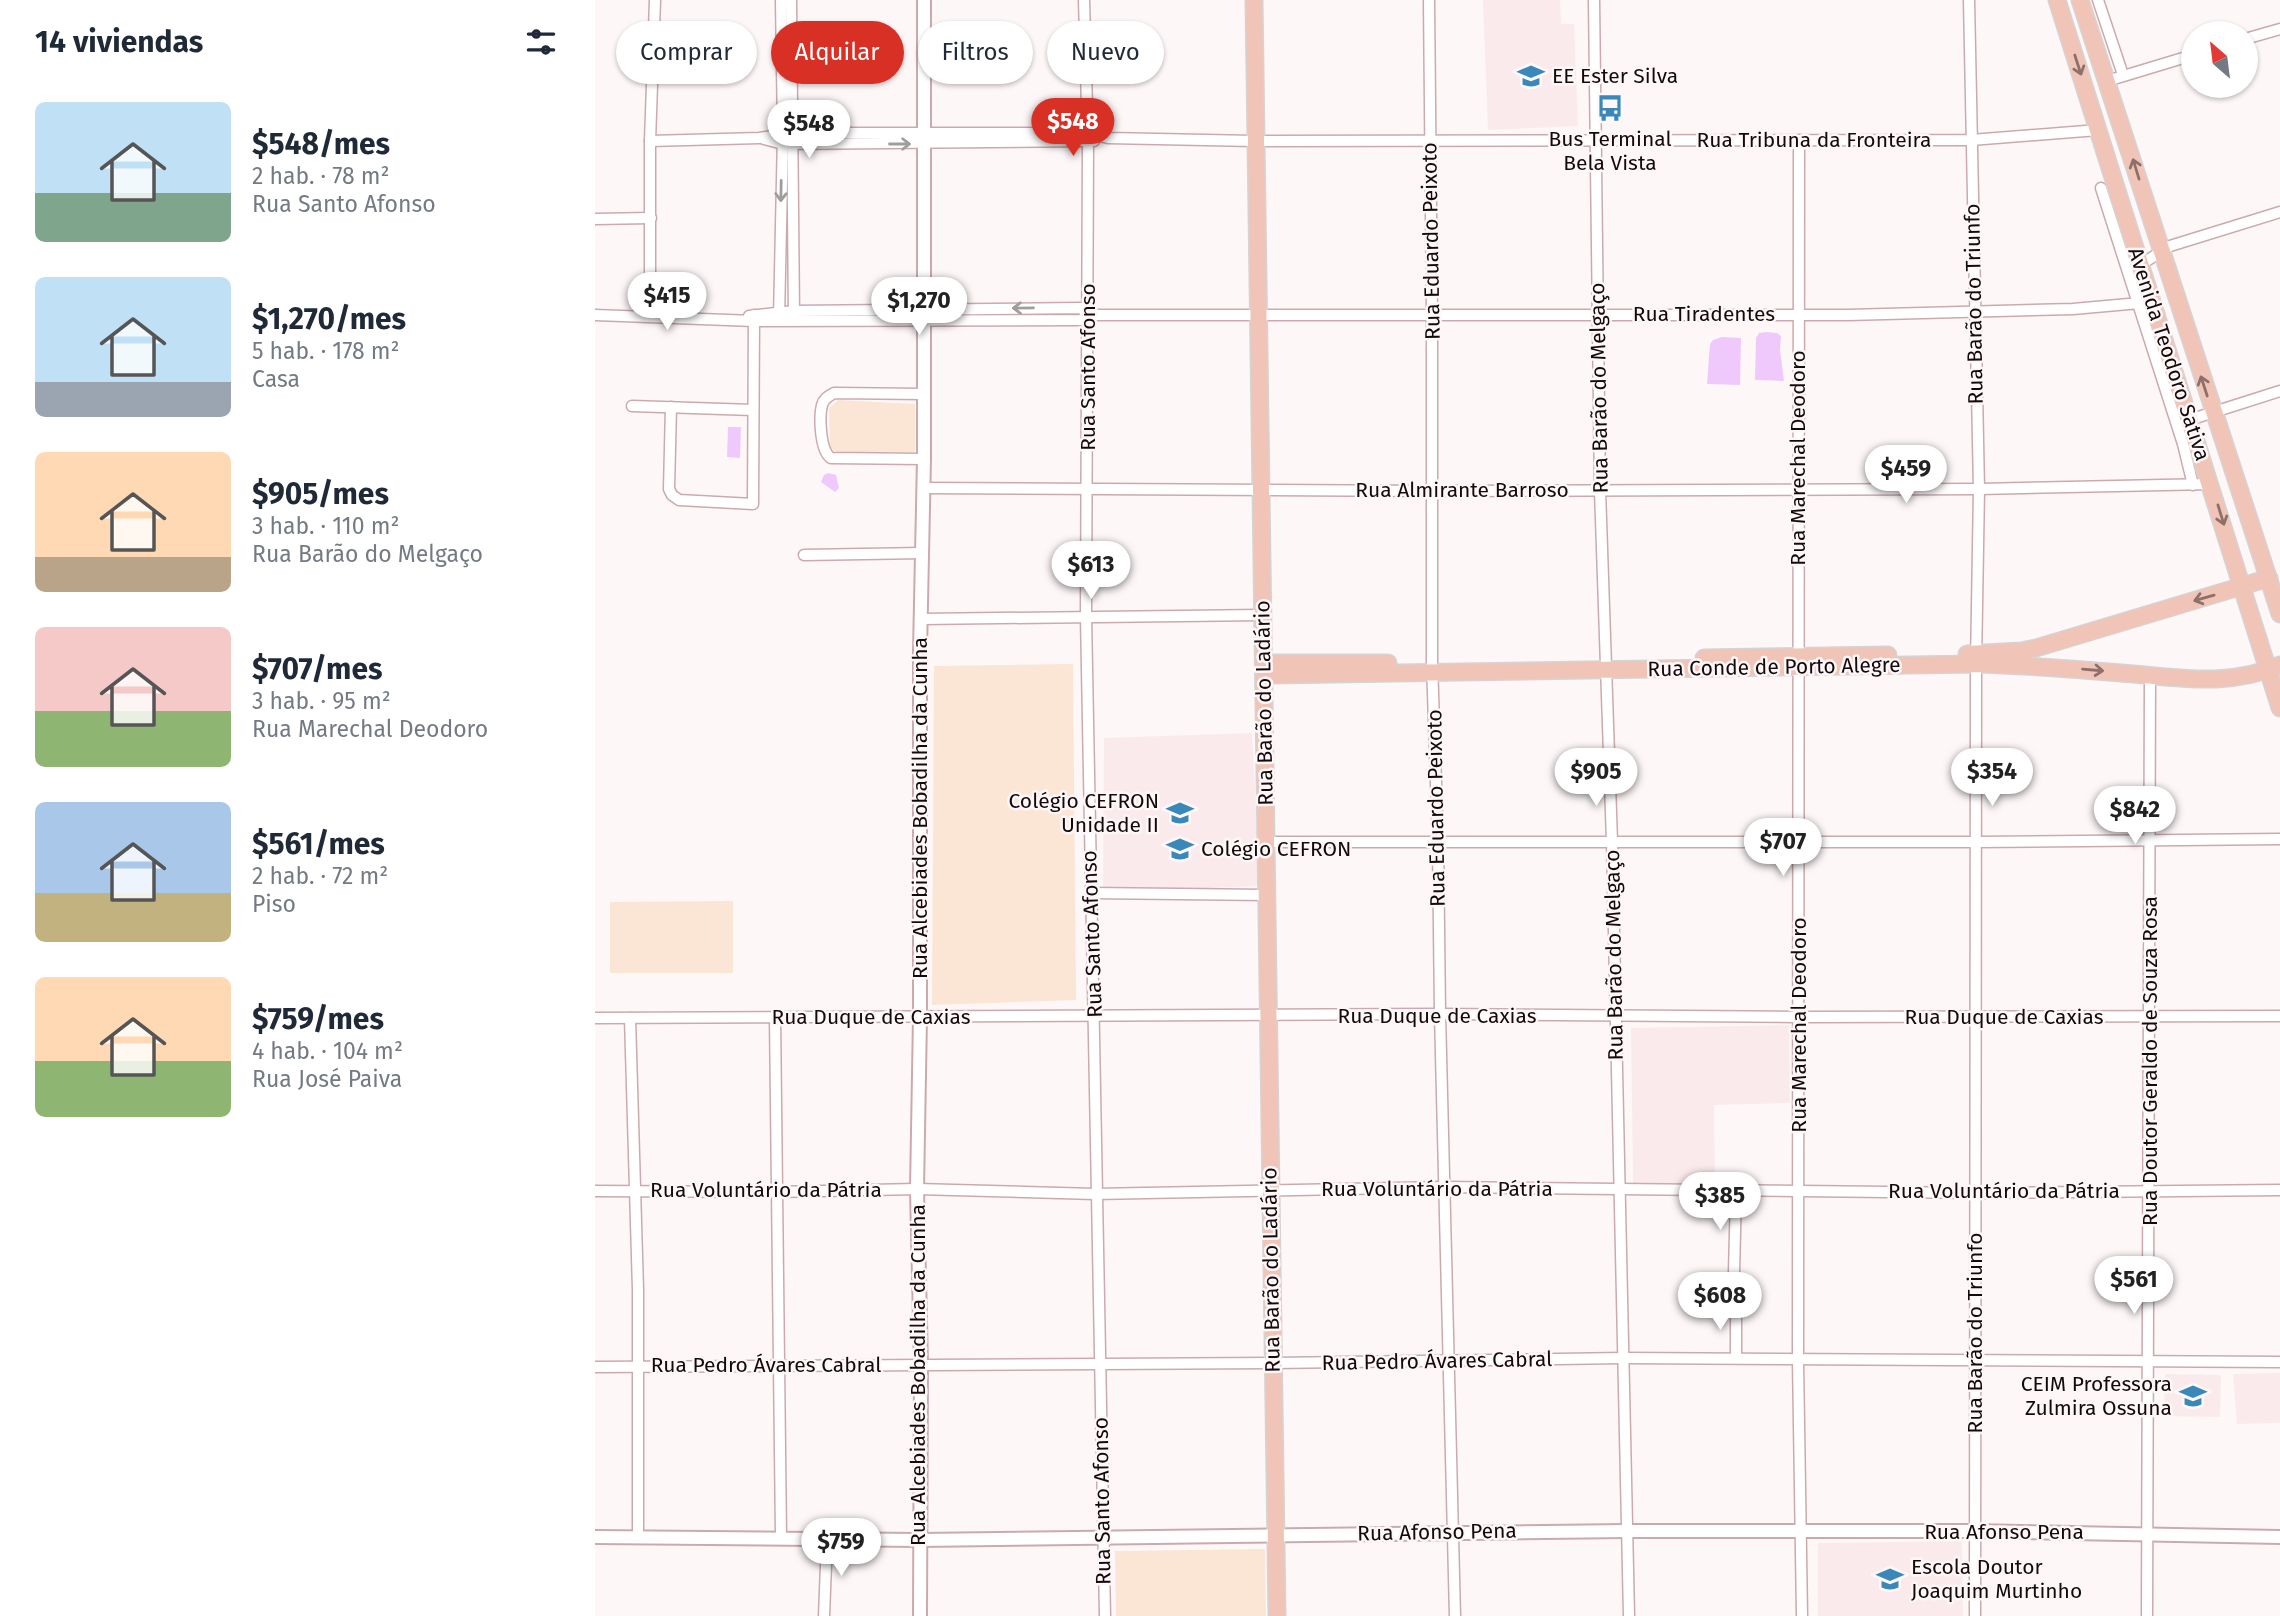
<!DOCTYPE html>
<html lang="es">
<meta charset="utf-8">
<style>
body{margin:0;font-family:"Fira Sans",sans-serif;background:#f2f2f3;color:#1f2937;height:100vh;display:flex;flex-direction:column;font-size:26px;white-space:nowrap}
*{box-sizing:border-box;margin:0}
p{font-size:23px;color:#747a83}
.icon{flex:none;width:38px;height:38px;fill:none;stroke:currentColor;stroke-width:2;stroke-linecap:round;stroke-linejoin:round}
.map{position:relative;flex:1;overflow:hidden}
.sheet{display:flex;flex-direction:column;background:#fff;width:595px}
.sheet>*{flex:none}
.hud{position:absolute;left:21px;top:21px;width:665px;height:63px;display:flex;gap:14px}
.needle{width:46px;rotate:332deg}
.buttons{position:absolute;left:1586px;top:21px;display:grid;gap:14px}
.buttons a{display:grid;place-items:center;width:77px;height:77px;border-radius:50%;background:#fff;box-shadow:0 2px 5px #0004;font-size:35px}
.price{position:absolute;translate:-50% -60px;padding:0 16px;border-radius:24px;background:#fff;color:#222;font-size:23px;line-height:46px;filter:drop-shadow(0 2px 4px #0008)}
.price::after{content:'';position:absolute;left:50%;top:42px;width:21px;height:16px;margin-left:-10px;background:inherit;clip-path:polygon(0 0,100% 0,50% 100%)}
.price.on{background:#d93025;color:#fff}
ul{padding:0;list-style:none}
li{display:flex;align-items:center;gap:21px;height:175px;padding:0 35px}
li span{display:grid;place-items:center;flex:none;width:196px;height:140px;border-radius:10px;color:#555}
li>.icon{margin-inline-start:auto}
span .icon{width:84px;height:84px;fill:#fffc;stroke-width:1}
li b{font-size:30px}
h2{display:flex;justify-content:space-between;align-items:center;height:84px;padding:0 35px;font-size:30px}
.tag{padding:0 24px;border-radius:32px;background:#fff;box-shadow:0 2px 5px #0004;font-size:24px;line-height:63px}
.tag.on{background:#d93025;color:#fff}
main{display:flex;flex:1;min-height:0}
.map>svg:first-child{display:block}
.built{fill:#fbeaec}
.green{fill:#fbe5d5}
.water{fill:#efc9fc}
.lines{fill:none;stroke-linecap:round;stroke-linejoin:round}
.minor-casing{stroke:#cbaaaf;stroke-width:13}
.tertiary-casing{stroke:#cbaaaf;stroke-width:16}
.primary-casing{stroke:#d5d3d3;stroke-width:19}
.minor{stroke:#fff;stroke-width:10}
.tertiary{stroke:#fff;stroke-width:12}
.primary{stroke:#f1c4b8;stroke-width:16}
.oneway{stroke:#8e706a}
.oneway2{stroke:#a19d9d}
.labels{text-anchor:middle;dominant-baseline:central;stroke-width:5;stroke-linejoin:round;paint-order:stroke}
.poi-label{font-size:21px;fill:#14090b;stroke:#fef7f8;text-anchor:start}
.street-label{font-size:21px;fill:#14090b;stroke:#fef7f8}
</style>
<main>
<section class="sheet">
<h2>14 viviendas<svg class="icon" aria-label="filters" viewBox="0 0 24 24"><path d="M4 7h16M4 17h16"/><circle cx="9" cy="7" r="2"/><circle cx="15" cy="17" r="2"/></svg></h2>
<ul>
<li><span style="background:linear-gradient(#bfe0f5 65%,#7fa58c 0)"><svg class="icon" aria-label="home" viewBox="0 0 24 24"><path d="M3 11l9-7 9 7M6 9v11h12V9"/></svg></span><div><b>$548/mes</b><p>2 hab. · 78 m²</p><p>Rua Santo Afonso</p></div></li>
<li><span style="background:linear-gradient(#bfe0f5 75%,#9aa5b1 0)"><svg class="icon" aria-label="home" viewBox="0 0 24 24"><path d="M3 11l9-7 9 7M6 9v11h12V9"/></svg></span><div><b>$1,270/mes</b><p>5 hab. · 178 m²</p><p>Casa</p></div></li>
<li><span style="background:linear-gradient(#ffd9b3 75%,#b9a48a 0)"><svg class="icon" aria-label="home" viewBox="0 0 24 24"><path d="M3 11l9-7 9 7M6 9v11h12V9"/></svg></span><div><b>$905/mes</b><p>3 hab. · 110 m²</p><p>Rua Barão do Melgaço</p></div></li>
<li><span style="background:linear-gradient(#f6c9c9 60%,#8fb573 0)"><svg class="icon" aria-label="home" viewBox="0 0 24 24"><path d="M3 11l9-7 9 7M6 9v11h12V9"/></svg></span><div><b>$707/mes</b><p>3 hab. · 95 m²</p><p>Rua Marechal Deodoro</p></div></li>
<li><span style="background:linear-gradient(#a9c7e8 65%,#c2b280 0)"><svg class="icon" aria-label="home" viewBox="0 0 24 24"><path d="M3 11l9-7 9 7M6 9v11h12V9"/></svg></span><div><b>$561/mes</b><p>2 hab. · 72 m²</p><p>Piso</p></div></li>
<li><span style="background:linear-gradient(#ffd9b3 60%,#8fb573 0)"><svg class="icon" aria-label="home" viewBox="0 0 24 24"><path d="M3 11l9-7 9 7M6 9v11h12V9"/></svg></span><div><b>$759/mes</b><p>4 hab. · 104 m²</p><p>Rua José Paiva</p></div></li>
</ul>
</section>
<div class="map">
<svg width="1685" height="1616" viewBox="0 0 1685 1616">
<rect width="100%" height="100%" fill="#fef7f8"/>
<g class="built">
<polygon points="888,0 965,0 966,24 979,24 983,126 893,130"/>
<polygon points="657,733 665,886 508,892 509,738"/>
<polygon points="1194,1025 1195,1103 1119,1105 1120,1183 1038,1184 1036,1028"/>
<polygon points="1685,1373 1685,1423 1642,1424 1638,1374"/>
<polygon points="1570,1374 1626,1375 1625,1417 1569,1416"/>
<polygon points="1367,1541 1368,1616 1223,1616 1223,1543"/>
</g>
<g class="green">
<polygon points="243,400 320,404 320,452 243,452 235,449 234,408"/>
<polygon points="478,664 481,1000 337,1005 339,666"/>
<polygon points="138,901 138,973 15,973 15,902"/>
<polygon points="670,1549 671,1616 521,1616 520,1551"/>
</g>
<g class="water">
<polygon points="1171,332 1182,333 1186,336 1185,350 1189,381 1160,380 1161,338 1164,333"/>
<polygon points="1127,337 1146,338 1145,385 1112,384 1115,344 1118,340"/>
<polygon points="133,427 146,427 145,458 132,457"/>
<polygon points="233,473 241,475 244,488 240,492 226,482 229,475"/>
<polygon points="996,752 997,783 982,784 981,753"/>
</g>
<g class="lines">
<defs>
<g id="minor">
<polyline points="196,0 199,316"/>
<polyline points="489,0 493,143 491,616 510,1616"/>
<polyline points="834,0 837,316 837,663 843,843 845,1014 860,1616"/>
<polyline points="999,0 1005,490 1017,842 1034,1616"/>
<polyline points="1374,0 1384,489 1381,664 1380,1616"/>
<polyline points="1503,0 1528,75"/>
<polyline points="1650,39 1685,29"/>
<polyline points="1512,81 1598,55"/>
<polyline points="169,139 188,144 499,141"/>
<polyline points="1204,140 1203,1360 1207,1616"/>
<polyline points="55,141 164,138 198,133 493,133 513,138 659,141 1376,140 1503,130"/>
<polyline points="1506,188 1588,444 1598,485"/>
<polyline points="0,219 56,218"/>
<polyline points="1545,265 1575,246 1685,212"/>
<polyline points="0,315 159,321 486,320 493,315 1253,315 1478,309 1556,302"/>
<polyline points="55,315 55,141 60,0"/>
<polyline points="154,316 199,311 486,308 493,315"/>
<polyline points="184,318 188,134 186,0"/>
<path d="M328 394 239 393C234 396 229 398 227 405 224 417 225 451 236 458L329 459"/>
<polyline points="37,406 158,410"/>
<polyline points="76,407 74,489 77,495 84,500 158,504 159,315"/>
<polyline points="1594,420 1685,391"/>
<polyline points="328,488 837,491 1384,489 1616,484"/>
<polyline points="209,555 328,553"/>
<polyline points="326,619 667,615"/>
<polyline points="670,842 1382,842 1685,839"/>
<polyline points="496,893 671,895"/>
<polyline points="180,1017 186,1537"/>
<polyline points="0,1018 845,1014 1203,1017 1685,1016"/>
<polyline points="35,1018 43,1290 43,1537"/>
<polyline points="0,1191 180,1192 322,1189 500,1194 850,1187 1381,1193 1685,1190"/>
<polyline points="1139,1273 1141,1191"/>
<polyline points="1141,1306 1141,1358"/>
<polyline points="0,1367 678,1363 1029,1358 1685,1362"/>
<polyline points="229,1616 232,1539"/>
<polyline points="1552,1616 1555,675"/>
</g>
<g id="tertiary">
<polyline points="0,1537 325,1540 1032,1531 1379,1531 1685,1537"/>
<polyline points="325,1616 326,1364 322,1189 325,1017 325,651 329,459 329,0"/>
</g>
<g id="primary">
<polyline points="659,0 682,1616"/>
<polyline points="1462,0 1685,708"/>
<polyline points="1485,0 1685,614"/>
<polyline points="1372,654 1426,651 1441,648 1674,578"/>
<polyline points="1109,658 1293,655"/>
<polyline points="669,663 793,663"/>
<path d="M669 675 1381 664C1430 665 1478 669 1526 673 1583 677 1631 688 1685 665"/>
</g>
</defs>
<use href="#minor" class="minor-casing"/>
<use href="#tertiary" class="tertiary-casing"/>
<use href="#primary" class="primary-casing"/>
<use href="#minor" class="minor"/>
<use href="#tertiary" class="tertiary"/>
<use href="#primary" class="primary"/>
</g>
<defs><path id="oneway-shaft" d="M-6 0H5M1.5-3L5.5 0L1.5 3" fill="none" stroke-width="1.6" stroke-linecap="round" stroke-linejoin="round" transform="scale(1.75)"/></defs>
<g class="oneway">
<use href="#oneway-shaft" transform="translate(1483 65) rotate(72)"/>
<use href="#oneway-shaft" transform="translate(1541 169) rotate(-107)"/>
<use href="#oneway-shaft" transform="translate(1609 386) rotate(-108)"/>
<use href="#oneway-shaft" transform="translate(1626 515) rotate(73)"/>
<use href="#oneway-shaft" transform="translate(1609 598) rotate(164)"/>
<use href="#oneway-shaft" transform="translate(1498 670) rotate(5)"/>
</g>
<g class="oneway2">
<use href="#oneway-shaft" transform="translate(305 144)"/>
<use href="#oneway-shaft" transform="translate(186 191) rotate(91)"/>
<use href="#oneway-shaft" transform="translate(428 308) rotate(179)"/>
</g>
<defs>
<symbol id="school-bare" viewBox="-9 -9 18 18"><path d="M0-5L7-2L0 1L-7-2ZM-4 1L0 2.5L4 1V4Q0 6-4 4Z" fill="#3a87ba" stroke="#fef7f8" stroke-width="2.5" paint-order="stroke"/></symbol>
<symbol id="bus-bare" viewBox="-9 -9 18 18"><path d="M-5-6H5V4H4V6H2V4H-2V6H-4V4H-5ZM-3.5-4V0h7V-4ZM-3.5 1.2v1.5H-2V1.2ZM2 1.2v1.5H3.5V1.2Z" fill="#3a87ba" stroke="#fef7f8" stroke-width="2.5" paint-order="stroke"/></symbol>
</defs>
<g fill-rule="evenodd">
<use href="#school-bare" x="917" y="57" width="38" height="38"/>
<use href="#bus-bare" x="996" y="89" width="38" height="38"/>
<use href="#school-bare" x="566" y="794" width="38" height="38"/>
<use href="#school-bare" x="566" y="830" width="38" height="38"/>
<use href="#school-bare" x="1579" y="1377" width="38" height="38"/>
<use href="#school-bare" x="1276" y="1560" width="38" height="38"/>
</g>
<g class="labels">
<g class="poi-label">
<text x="957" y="76">EE Ester Silva</text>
<text x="1015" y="139" text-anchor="middle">Bus Terminal<tspan x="1015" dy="24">Bela Vista</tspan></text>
<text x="564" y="801" text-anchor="end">Colégio CEFRON<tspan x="564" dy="24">Unidade II</tspan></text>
<text x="606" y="849">Colégio CEFRON</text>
<text x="1577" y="1384" text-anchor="end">CEIM Professora<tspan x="1577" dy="24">Zulmira Ossuna</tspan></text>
<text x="1316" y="1567">Escola Doutor<tspan x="1316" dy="24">Joaquim Murtinho</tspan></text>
</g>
<g class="street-label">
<text x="1219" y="140">Rua Tribuna da Fronteira</text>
<text transform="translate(836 241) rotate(-91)">Rua Eduardo Peixoto</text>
<text transform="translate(1379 304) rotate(-91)">Rua Barão do Triunfo</text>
<text x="1109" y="314">Rua Tiradentes</text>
<text transform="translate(1574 354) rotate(72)">Avenida Teodoro Sativa</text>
<text transform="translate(493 367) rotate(-90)">Rua Santo Afonso</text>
<text transform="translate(1004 388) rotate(-91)">Rua Barão do Melgaço</text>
<text transform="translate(1203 458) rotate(-90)">Rua Marechal Deodoro</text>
<text x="867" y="490">Rua Almirante Barroso</text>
<text transform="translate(1179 667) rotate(-1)">Rua Conde de Porto Alegre</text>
<text transform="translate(669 703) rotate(-91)">Rua Barão do Ladário</text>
<text transform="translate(325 808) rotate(-90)">Rua Alcebiades Bobadilha da Cunha</text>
<text transform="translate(841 808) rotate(-91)">Rua Eduardo Peixoto</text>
<text transform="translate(497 934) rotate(-92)">Rua Santo Afonso</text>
<text transform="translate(1019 955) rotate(-91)">Rua Barão do Melgaço</text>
<text x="842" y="1016">Rua Duque de Caxias</text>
<text x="276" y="1017">Rua Duque de Caxias</text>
<text x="1409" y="1017">Rua Duque de Caxias</text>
<text transform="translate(1204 1025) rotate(-90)">Rua Marechal Deodoro</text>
<text transform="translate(1555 1061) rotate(-90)">Rua Doutor Geraldo de Souza Rosa</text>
<text x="842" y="1189">Rua Voluntário da Pátria</text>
<text x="171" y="1190">Rua Voluntário da Pátria</text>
<text x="1409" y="1191">Rua Voluntário da Pátria</text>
<text transform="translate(676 1270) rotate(-91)">Rua Barão do Ladário</text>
<text transform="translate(1380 1333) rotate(-90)">Rua Barão do Triunfo</text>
<text transform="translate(842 1361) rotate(-1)">Rua Pedro Ávares Cabral</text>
<text x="171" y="1365">Rua Pedro Ávares Cabral</text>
<text transform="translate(323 1375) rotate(-90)">Rua Alcebiades Bobadilha da Cunha</text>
<text transform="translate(507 1501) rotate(-91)">Rua Santo Afonso</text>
<text transform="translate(842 1532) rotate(-1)">Rua Afonso Pena</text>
<text x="1409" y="1532">Rua Afonso Pena</text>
</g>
</g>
</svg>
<div class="buttons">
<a><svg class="needle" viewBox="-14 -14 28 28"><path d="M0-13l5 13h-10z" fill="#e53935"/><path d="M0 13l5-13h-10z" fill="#747a83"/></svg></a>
</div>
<b class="price on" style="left:478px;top:158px">$548</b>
<b class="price" style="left:214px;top:160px">$548</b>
<b class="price" style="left:72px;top:332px">$415</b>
<b class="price" style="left:324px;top:337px">$1,270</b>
<b class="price" style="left:1311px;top:505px">$459</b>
<b class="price" style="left:496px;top:601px">$613</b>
<b class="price" style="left:1001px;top:808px">$905</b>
<b class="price" style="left:1397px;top:808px">$354</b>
<b class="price" style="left:1540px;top:846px">$842</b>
<b class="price" style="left:1188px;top:878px">$707</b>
<b class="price" style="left:1125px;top:1232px">$385</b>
<b class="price" style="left:1539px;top:1316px">$561</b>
<b class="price" style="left:1125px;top:1332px">$608</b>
<b class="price" style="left:246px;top:1578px">$759</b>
<div class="hud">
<a class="tag">Comprar</a>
<a class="tag on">Alquilar</a>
<a class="tag">Filtros</a>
<a class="tag">Nuevo</a>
</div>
</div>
</main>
